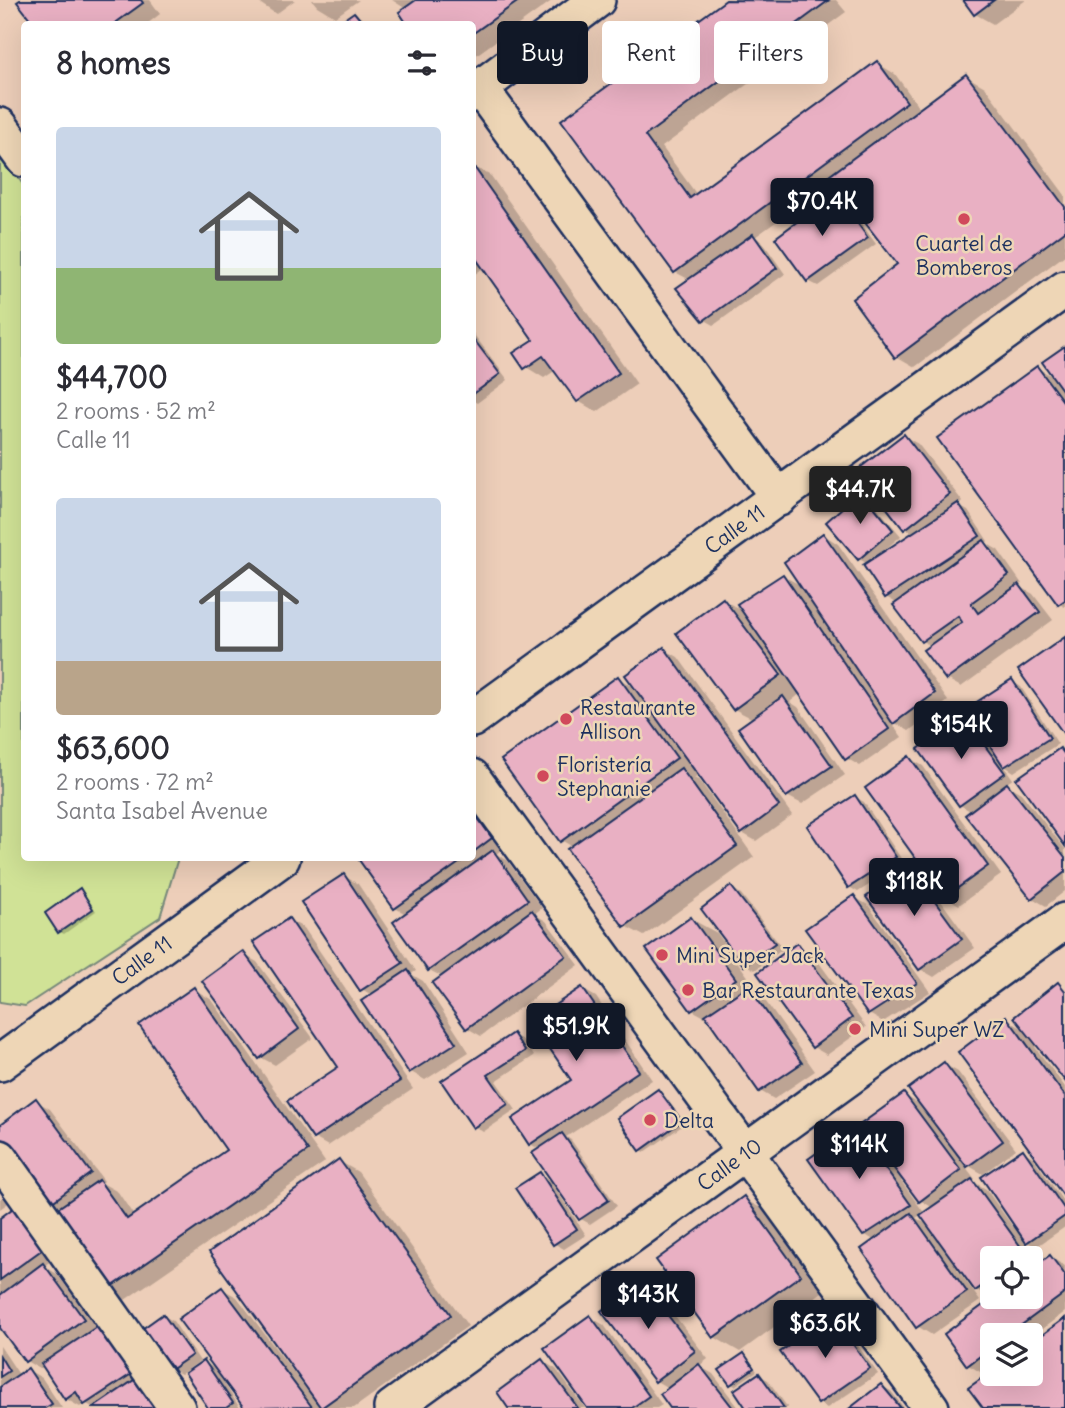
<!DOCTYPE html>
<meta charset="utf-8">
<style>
body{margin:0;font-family:Delius,sans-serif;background:#f7f7f7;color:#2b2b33;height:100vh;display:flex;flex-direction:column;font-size:26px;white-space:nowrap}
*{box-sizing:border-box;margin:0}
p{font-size:23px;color:#7c7c81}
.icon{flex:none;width:38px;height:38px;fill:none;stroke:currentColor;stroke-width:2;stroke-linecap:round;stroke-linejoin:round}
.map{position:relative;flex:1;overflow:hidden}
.panel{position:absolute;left:21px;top:21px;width:455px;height:840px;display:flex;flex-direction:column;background:#fff;border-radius:7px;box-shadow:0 7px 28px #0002}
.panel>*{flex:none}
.banner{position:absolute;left:497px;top:21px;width:462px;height:63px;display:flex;gap:14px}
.buttons{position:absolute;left:980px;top:1246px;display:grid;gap:14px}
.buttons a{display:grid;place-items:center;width:63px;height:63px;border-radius:7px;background:#fff;box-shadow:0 7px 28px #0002;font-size:35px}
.price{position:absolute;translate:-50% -60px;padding:0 16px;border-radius:7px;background:#111827;color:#fff;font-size:23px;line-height:46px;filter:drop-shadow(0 2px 4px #0008)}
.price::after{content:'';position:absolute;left:50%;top:42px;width:21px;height:16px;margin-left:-10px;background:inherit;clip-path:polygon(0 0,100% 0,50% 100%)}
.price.on{background:#222;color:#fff}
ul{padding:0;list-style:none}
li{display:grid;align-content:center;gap:14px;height:371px;padding:0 35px}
li span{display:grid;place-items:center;height:217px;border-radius:7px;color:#555}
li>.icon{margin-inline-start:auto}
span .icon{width:126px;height:126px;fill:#fffc;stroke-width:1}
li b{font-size:30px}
h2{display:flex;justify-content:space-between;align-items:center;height:84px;padding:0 35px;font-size:30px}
.chip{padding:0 24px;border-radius:7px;background:#fff;box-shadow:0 7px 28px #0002;font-size:24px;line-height:63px}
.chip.on{background:#111827;color:#fff}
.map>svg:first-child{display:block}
.green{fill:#d0e296;stroke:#76887a;stroke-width:2}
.shadow{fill:#0003;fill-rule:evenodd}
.building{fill:#e9b0c3;stroke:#1b2f5e;stroke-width:2}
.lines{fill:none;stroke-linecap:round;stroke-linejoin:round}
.minor-casing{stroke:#1b2f5e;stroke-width:40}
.minor{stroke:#eed6b6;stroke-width:35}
.poi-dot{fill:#d1495b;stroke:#eed6b6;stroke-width:2.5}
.labels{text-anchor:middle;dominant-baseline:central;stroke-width:5;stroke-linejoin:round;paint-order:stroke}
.poi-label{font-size:21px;fill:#1b2f5e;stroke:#eed6b6;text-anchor:start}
.street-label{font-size:21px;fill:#1b2f5e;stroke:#eed6b6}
</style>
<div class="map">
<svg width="1065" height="1408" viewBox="0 0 1065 1408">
<rect width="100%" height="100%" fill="#edceb9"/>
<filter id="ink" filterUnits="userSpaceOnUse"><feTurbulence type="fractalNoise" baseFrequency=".0143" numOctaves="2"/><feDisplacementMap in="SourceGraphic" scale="14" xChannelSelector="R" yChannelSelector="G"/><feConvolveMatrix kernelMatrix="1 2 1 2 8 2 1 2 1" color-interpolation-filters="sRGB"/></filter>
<g filter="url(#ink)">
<polygon class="green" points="0,151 24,186 24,858 178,858 160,917 25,1006 0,1002"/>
<g class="shadow">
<polygon points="23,0 150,0 160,14 147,24 36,24 19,3"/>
<polygon points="255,0 295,0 276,14"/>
<polygon points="312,0 359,0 335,17 317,6"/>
<polygon points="392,0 553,0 472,58 472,24 409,24 401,12 406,9"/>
<polygon points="729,0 836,0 846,12 662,147 697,195 877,63 895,74 921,110 966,76 985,87 1065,195 1065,255 915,367 896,356 899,264 834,180 755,237 762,241 785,274 714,325 705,320 679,288 690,280 675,272 564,121"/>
<polygon points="965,0 1026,0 993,24 975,14"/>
<polygon points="354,14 373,24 340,24"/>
<polygon points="473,166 491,176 637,384 597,412 578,401 556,370 544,378 526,367 536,340 485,267 472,276"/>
<polygon points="836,196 845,201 876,244 818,286 808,281"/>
<polygon points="472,332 508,380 477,403 472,400"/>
<polygon points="1065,348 1065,607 1059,604 1037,368 1056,378"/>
<polygon points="904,436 918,444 963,502 959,506 968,511 988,541 986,543 998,550 1022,584 1019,586 1033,594 1053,620 961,687 947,679 931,646 922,641 898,604 886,597 868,564 859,559 861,493 870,499 901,536 882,552 884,554 915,534 905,528"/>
<polygon points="824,535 838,544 948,701 909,731 890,720 902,737 860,766 846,758 801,693 790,702 798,707 845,775 802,804 787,796 740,728 753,719 734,709 723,600 745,612 783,576 804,587"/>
<polygon points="664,649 678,657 792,815 756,841 742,833 699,774 694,778 700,781 754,857 644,936 625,926 573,847 561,840 618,678 637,689"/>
<polygon points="1012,681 1021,687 1058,744 1014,772 1003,765 1013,779 1005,784 1021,793 1065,849 1065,891 1046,906 1032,898 972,812 960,805 963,718 972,723 983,737 985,735"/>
<polygon points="909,758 923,766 1001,875 959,905 945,896"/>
<polygon points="855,797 864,802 904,863 858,892 849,887"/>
<polygon points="472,801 505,847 496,854 507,860 542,908 534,914 546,921 579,965 481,1036 467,1028 443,977 429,970 406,914 395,908 361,860 365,858 472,858"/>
<polygon points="909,868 923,876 975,948 934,977 920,969"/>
<polygon points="344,876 358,884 416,971 411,974 423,981 469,1052 425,1080 411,1072 373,996 362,989"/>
<polygon points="731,888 741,894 783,949 755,970 746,965"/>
<polygon points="80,890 84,893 96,911 64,934 60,932"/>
<polygon points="854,897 868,905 930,992 883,1022 869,1014"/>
<polygon points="691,919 717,933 815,1071 774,1099 760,1091 712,1021 692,1010"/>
<polygon points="289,920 304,928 413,1089 328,1146 314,1138 341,1067"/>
<polygon points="797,945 812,953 866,1027 827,1055 813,1047"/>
<polygon points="243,954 257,962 313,1038 275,1065 260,1057"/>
<polygon points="1058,985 1065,989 1065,1079 1038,1045 1035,1047 1065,1087 1065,1195 1006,1019 1025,1030"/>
<polygon points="194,989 212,1000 325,1162 122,1302 0,1140 0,1127 36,1101 50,1109 104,1181 102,1183 118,1192 134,1216 229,1151"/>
<polygon points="582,989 596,997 652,1080 566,1137 571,1140 617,1206 590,1224 581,1219 556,1183 553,1185 586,1235 564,1249 555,1244 540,1174 555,1183 541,1150 530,1144 573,1080"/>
<polygon points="513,1035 523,1040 534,1056 496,1081 516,1110 483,1132 474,1126 443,1082"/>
<path d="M944 1064 958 1072 1016 1149 983 1174 962 1162 975 1179 972 1181 986 1189 1013 1227 1016 1225 1023 1151 1036 1159 1035 1160 1065 1204V1227L1036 1247 1021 1238 1040 1264 1050 1257 1065 1266V1312L1031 1337 992 1335V1366L982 1373 968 1365 993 1299 977 1290 960 1267 957 1269 980 1301 932 1335 917 1326 875 1241 864 1234 855 1128 874 1139 904 1095 924 1107ZM904 1179 920 1200 933 1208 925 1214 901 1181ZM922 1214 930 1226 916 1218ZM992 1258H1031V1297H992Z"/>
<polygon points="658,1091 685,1124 645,1152 641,1150 620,1119"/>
<polygon points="339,1161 358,1172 468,1326 354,1408 325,1408 316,1403 320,1408 247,1408 222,1375 220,1377 240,1408 210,1408 204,1362 219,1371 222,1289 237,1297 312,1397 314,1395"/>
<polygon points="6,1195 11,1201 0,1209 0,1199"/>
<polygon points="744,1199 770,1213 825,1290 740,1352 714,1337"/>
<polygon points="0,1220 67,1249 44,1266 57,1274 97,1328 170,1408 94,1408 85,1403 80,1407 66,1399 44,1366 40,1369 26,1361 0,1325"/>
<polygon points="642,1282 656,1291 708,1359 699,1366 713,1374 739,1408 672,1408 670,1389 656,1381"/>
<polygon points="164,1316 173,1321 200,1361 181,1374 171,1369"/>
<polygon points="590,1317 604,1325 662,1405 657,1408 589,1408"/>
<polygon points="833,1317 842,1323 878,1374 827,1408 819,1403"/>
<polygon points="0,1346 20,1376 28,1370 42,1378 62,1408 0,1408"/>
<polygon points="744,1355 757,1371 735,1386 731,1384"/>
<polygon points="542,1361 556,1369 585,1408 511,1408"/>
<polygon points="759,1375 768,1380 788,1408 748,1408"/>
<polygon points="881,1386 891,1391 904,1408 853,1408"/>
</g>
<g class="building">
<polygon points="20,0 141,0 143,3 114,24 34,24 17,2"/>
<polygon points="416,0 520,0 472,34 472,24 407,24 399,12"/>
<polygon points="726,0 828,1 645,136 690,198 877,61 907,102 674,273 561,120"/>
<polygon points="963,0 994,0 974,15"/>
<polygon points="354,12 364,24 337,24"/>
<polygon points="966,74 1065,207 1065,231 895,358 852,299 897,264 829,176"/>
<polygon points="472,164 619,373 577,402 543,356 524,369 513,353 533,340 472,253"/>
<polygon points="836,193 868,238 807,282 775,238"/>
<polygon points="753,234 777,268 703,321 676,288"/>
<polygon points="472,337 500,374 472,395"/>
<polygon points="1065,346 1065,394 1042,362"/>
<polygon points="1037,366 1065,404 1065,600 1058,605 937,438"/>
<polygon points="904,434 950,494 904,530 857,470"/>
<polygon points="861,491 893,530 858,560 826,522"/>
<polygon points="958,503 980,536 885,598 863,565"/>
<polygon points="823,533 935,693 893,724 784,562"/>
<polygon points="984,540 1009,575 971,603 978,613 1019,584 1040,612 946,680 923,650 962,622 958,616 921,642 893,605"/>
<polygon points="783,574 889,729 845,760 737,604"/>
<polygon points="723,598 781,675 733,710 676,633"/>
<polygon points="1065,637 1065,731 1063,733 1018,670"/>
<polygon points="664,647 779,806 741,834 625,675"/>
<polygon points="618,676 677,758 560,842 501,760"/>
<polygon points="1012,679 1050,738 1004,767 966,709"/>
<polygon points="783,696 832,766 786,797 738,728"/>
<polygon points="963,716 1005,773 959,806 918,749"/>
<polygon points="1060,748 1065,755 1065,846 1016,779"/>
<polygon points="909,756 988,866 944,898 865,788"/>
<polygon points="681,768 737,846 624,927 567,849"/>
<polygon points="1007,783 1065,857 1065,872 1031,899 965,815"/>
<polygon points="855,795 896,857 848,888 807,826"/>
<polygon points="472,810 492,838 472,853"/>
<polygon points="493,850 528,900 428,971 393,922"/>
<polygon points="362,858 466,858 394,909 359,860"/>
<polygon points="909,866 962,939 919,970 866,897"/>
<polygon points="344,874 403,963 360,991 301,902"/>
<polygon points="731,886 775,943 744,966 701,909"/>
<polygon points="80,888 93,909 58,933 45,913"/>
<polygon points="854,895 917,983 868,1015 805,929"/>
<polygon points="532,910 566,956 466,1029 432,983"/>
<polygon points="691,917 736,979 691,1011 646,949"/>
<polygon points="289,918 400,1081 313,1139 287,1101 338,1067 253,942"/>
<polygon points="797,943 852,1018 812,1048 757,973"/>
<polygon points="243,951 299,1029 259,1059 202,981"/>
<polygon points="408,970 456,1043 409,1073 361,1001"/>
<polygon points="1058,982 1065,991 1065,1081 1014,1017"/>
<polygon points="748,986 802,1063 759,1092 705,1015"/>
<polygon points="194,987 308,1151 103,1293 48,1215 99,1180 127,1219 226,1150 139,1025"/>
<polygon points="582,987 639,1071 529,1145 512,1119 571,1080 531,1021"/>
<polygon points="1006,1016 1065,1096 1065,1198 958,1052"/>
<polygon points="513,1033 525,1051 488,1075 508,1104 473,1128 441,1081"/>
<polygon points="944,1062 1003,1141 967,1167 908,1089"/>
<polygon points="658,1089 682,1121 640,1151 617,1118"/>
<polygon points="904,1093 961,1170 919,1202 861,1124"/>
<polygon points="36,1098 91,1173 47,1206 0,1143 0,1125"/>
<polygon points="855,1126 911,1205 863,1236 808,1159"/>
<polygon points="562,1133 609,1200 579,1220 532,1153"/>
<polygon points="1023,1149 1065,1210 1065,1216 1026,1243 981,1177"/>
<polygon points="339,1159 451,1315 321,1408 209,1252"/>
<polygon points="540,1172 577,1229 553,1245 515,1188"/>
<polygon points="972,1179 1026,1254 1021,1258 992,1258 992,1279 975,1291 920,1215"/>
<polygon points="744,1196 801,1275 713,1338 656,1260"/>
<polygon points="24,1200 54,1241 0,1280 0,1218"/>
<polygon points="911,1213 967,1292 916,1328 861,1249"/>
<polygon points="1050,1255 1065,1275 1065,1293 1008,1335 992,1335 992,1347 967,1366 944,1334 994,1297 1031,1297 1031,1269"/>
<polygon points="43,1263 84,1319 25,1362 0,1328 0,1295"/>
<polygon points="641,1280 695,1351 655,1382 601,1311"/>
<polygon points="222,1287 312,1407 244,1408 178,1319"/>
<polygon points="163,1314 192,1355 170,1370 142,1329"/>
<polygon points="590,1315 649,1396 632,1408 587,1408 544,1348"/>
<polygon points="832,1315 870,1368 818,1404 780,1352"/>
<polygon points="1065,1318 1065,1408 983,1408 968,1388 992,1371 992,1374 1031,1374 1031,1343"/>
<polygon points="107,1320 139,1369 84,1405 76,1392 65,1400 41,1364"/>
<polygon points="744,1353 754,1368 730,1385 719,1370"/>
<polygon points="0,1356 9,1371 0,1377"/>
<polygon points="542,1359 578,1408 508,1408 497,1392"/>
<polygon points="204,1360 233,1403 226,1408 208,1408 185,1373"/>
<polygon points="699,1364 733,1408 670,1408 660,1394"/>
<polygon points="28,1368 52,1404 45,1408 0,1408 0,1387"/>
<polygon points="759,1373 784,1408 746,1408 734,1390"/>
<polygon points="140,1376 163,1408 93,1408"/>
<polygon points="881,1384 901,1408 850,1408"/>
</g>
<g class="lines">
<defs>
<g id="minor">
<polyline points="480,88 779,498"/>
<polyline points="472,94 597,0"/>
<polyline points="0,126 24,159"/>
<path id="s1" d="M472 719 1065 289"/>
<polyline points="472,777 931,1408"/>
<path id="s2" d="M0 1063 282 858"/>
<polyline points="0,1158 177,1408"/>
<path id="s3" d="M392 1408 1065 921"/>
</g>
</defs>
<use href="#minor" class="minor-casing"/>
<use href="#minor" class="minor"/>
</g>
</g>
<g class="poi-dot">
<circle cx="964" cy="219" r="7"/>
<circle cx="566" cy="719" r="7"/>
<circle cx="543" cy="776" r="7"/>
<circle cx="662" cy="955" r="7"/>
<circle cx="688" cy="990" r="7"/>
<circle cx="855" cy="1029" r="7"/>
<circle cx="650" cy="1120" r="7"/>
</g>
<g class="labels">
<g class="poi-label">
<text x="964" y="243" text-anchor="middle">Cuartel de<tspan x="964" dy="24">Bomberos</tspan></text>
<text x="580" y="707">Restaurante<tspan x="580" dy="24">Allison</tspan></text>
<text x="557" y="764">Floristería<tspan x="557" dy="24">Stephanie</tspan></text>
<text x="676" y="955">Mini Super Jack</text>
<text x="702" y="990">Bar Restaurante Texas</text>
<text x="869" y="1029">Mini Super WZ</text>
<text x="664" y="1120">Delta</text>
</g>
<g class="street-label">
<text stroke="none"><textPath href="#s1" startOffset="324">Calle 11</textPath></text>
<text stroke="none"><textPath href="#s2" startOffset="175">Calle 11</textPath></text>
<text stroke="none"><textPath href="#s3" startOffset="416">Calle 10</textPath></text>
</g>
</g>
</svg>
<div class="buttons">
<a><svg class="icon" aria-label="locate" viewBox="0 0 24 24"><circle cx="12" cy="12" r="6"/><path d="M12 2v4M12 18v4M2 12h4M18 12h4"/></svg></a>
<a><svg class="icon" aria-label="layers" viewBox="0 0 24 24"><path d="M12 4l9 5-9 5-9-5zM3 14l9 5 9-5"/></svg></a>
</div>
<b class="price" style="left:822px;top:238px">$70.4K</b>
<b class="price on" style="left:860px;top:526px">$44.7K</b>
<b class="price" style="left:961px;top:761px">$154K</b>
<b class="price" style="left:914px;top:918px">$118K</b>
<b class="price" style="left:576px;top:1063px">$51.9K</b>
<b class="price" style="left:859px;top:1181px">$114K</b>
<b class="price" style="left:648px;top:1331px">$143K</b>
<b class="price" style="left:825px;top:1360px">$63.6K</b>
<div class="banner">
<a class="chip on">Buy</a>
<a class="chip">Rent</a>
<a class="chip">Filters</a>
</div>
<section class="panel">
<h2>8 homes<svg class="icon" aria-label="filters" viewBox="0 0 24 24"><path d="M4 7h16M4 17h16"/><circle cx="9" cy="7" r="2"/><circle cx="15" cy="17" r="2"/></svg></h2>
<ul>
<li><span style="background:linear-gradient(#c9d6e8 65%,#8fb573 0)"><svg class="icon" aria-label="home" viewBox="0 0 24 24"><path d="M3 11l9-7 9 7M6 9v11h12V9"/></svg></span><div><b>$44,700</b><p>2 rooms · 52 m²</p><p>Calle 11</p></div></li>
<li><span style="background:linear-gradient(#c9d6e8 75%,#b9a48a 0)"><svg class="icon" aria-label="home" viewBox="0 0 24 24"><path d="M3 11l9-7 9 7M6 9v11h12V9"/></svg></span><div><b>$63,600</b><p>2 rooms · 72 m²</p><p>Santa Isabel Avenue</p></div></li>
</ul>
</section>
</div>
